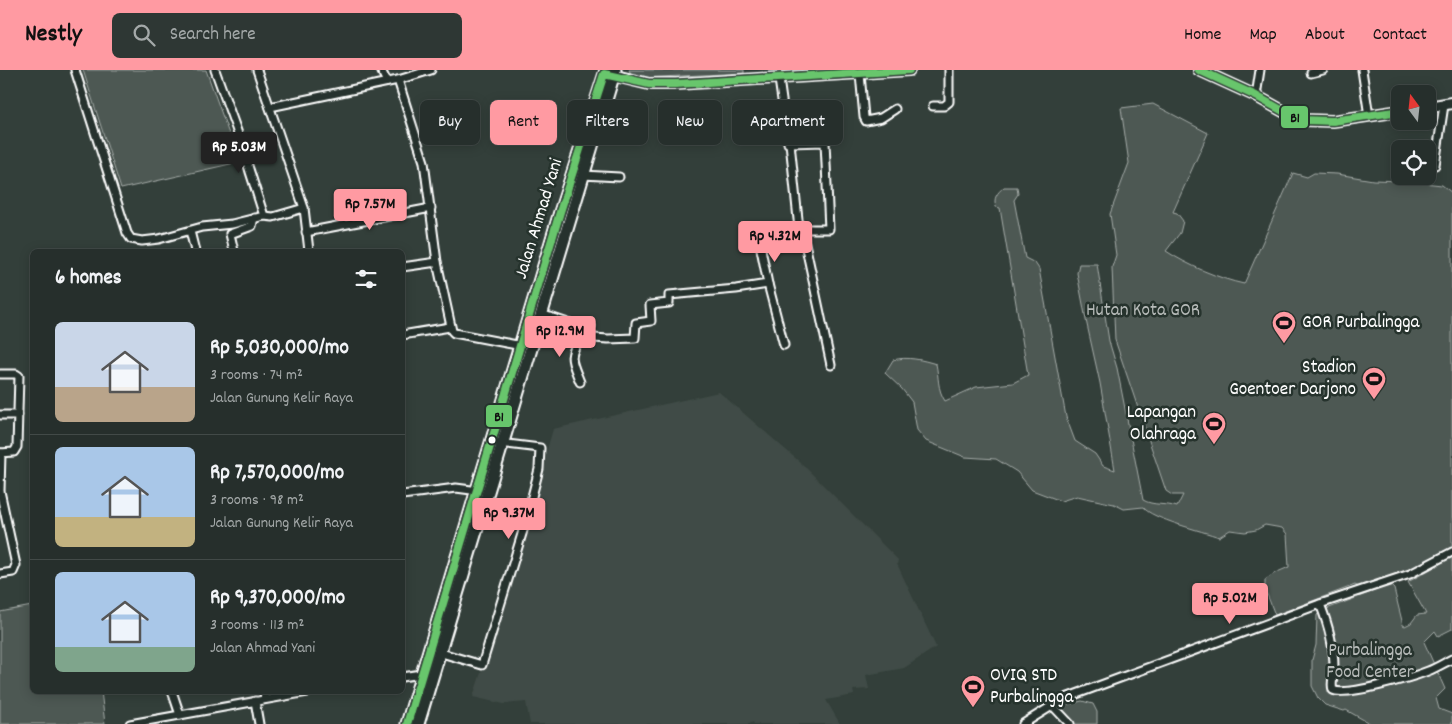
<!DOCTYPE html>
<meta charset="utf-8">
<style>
body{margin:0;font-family:Dekko,sans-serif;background:#2e3734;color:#f1f3f6;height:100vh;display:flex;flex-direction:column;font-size:19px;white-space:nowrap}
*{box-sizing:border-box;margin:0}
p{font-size:16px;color:#a4a9a9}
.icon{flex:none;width:28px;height:28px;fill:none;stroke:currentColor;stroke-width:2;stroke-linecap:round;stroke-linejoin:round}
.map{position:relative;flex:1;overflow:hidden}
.drawer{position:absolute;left:30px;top:179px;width:375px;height:445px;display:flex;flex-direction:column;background:#262f2c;border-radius:8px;box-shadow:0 2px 12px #0003,0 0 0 1px #424a48}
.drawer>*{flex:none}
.hud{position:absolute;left:420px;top:30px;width:475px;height:45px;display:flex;gap:10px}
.needle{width:32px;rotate:345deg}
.tools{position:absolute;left:1391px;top:15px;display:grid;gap:10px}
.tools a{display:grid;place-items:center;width:45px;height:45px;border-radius:8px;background:#262f2c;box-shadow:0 2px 12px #0003,0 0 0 1px #424a48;font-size:25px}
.price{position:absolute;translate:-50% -42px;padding:0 11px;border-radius:5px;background:#ff9aa2;color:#111;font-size:16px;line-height:32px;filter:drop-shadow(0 1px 2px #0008)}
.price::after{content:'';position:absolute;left:50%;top:30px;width:15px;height:11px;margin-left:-8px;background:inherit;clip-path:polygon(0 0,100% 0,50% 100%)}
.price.selected{background:#222;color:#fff}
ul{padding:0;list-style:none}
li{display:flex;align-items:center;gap:15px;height:125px;padding:0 25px}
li+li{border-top:1px solid #424a48}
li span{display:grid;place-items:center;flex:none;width:140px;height:100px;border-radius:8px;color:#555}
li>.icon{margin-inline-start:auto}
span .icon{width:60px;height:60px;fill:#fffc;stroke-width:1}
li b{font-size:21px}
h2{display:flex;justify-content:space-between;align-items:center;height:60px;padding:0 25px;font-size:21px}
.tag{padding:0 18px;border-radius:8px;background:#262f2c;box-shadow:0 2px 12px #0003,0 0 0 1px #424a48;font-size:18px;line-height:45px}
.tag.selected{background:#ff9aa2;color:#111}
header{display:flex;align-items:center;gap:30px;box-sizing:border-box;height:70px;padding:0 25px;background:#ff9aa2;color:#111}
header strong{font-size:24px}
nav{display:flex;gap:28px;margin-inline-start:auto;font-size:18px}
.search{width:350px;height:45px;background:#2e3734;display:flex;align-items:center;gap:12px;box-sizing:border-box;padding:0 18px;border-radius:8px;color:#a4a9a9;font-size:19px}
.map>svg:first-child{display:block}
.built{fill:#404c47}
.green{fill:#4d5853;stroke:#a6aca9}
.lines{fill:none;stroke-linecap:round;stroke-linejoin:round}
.street-casing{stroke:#fff;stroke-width:11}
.secondary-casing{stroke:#fff;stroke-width:14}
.primary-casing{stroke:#fff;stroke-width:15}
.street{stroke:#26332d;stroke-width:7}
.secondary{stroke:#26332d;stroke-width:10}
.primary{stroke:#26332d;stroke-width:11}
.bus-1-casing{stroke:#26332d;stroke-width:11}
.bus-1{stroke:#67c66c;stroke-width:8}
.bus-dot{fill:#fff;stroke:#26332d;stroke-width:2}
.labels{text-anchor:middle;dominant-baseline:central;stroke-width:5;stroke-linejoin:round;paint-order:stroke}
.street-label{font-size:19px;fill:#fff;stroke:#26332d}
.park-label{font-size:19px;fill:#b8bcba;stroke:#26332d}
.poi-label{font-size:19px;fill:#fff;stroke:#26332d;text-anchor:start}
.line-badge{stroke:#26332d;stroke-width:2}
.pale-badge-label{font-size:14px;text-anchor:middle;font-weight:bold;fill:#111}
</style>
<header>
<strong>Nestly</strong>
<div class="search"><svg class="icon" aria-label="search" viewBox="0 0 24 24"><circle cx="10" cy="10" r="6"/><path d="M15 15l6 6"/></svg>Search here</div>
<nav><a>Home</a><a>Map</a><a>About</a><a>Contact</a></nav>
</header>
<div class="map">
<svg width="1452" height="654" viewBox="0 0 1452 654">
<rect width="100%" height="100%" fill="#333f3a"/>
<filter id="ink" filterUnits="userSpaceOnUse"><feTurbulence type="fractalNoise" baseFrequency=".02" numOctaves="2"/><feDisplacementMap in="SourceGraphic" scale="10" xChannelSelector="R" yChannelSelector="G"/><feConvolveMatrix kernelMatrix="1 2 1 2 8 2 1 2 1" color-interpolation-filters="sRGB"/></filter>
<g filter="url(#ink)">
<polygon class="built" points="719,322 802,394 898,490 897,494 936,577 904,598 866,605 869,619 853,620 854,625 826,630 840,654 754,654 753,652 749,654 530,654 526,632 504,634 473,627 493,567 553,359"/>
<g class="green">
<polygon points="83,0 206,0 239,92 121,119"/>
<polygon points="629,0 744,0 744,3 639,8 631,4"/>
<path d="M1153 34 1208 63 1173 142 1177 143 1183 151 1180 163 1166 181C1187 195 1220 209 1244 214L1293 103 1307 107 1314 103 1337 104 1373 110 1404 111 1442 115 1452 123V480L1420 497 1361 518 1355 515 1275 545 1265 519V510L1275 503 1289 497 1287 464 1282 458 1265 455 1256 460 1245 462 1230 460 1219 467C1203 461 1151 449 1143 437L1124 439 1114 434 1077 426 1061 431 1032 420 1017 402 996 389 965 387 926 371 917 360 912 332 902 319 885 303 893 290C907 286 923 290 936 294 939 307 937 319 945 331L976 317 1013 313 1028 305 1002 150 1000 138 996 137C993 128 997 123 1004 117H1017L1018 124 1014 130 1025 188 1035 193 1039 199 1066 347 1075 371 1095 384 1103 396 1115 400 1100 313 1086 250 1077 203 1079 194H1097L1109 271 1117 298 1143 430C1153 436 1166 433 1177 437L1183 425H1172L1166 421 1115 270 1112 197 1116 185 1110 144 1129 93 1121 38Z"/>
<polygon points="1452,487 1452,559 1438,566 1435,561 1424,572 1445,619 1436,628 1439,639 1452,644 1452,654 1371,654 1346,640 1344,641 1325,635 1318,628 1312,616 1312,590 1316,575 1317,545 1319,543 1322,546 1328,543 1324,540 1390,515 1394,519 1403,555 1405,556 1411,553 1417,545 1426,544 1408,512"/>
<polygon points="32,536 32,621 101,621 105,654 0,654 0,542"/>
<polygon points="1082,631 1093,634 1097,642 1097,654 1064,654 1061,636"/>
</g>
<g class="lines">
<defs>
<g id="street">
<polyline points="75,0 127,163 131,169 142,171 159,169 202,157 232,154 264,146"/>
<polyline points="215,0 237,61 264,146 273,147 304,138"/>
<polyline points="257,0 304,138 309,181"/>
<polyline points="381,0 387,12"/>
<polyline points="1362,0 1369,46"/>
<polyline points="1311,3 1323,0"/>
<polyline points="860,4 864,47 866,51 881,48 895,39"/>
<polyline points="398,10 424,92 437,192 452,261 454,263 522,276"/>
<polyline points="1256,26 1260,0"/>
<polyline points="933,36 944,36 949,32 949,0"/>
<polyline points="270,37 398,10 431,0"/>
<polyline points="790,73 799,159"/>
<polyline points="1435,95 1444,35"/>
<polyline points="583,105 619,107"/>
<polyline points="802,159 831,295"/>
<polyline points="190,161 195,181"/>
<polyline points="306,162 431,138"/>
<polyline points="234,181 230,164 252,156 254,148"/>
<polyline points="402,197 437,192"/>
<polyline points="768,214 784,275"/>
<polyline points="541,244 580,257 591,256"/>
<polyline points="580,257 580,267 608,269 635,268 636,253 651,251 650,235 669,233 669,225 736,219 768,214 758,164 799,159 829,159 825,72 788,73 779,9"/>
<polyline points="402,265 450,257"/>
<polyline points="0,304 16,304 19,306 17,377 14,382 0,383"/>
<path d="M580 312C571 289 568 289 580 267"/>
<polyline points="0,345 18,345"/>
<polyline points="402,425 456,418 479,421"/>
<polyline points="0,504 13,502 16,495 0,421 1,383"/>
<path d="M1320 534C1328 554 1334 575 1334 597 1335 605 1330 612 1333 620 1345 627 1413 607 1428 601 1436 598 1444 593 1452 589"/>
<polyline points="438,582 482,595 525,454 539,399 540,378 499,373"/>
<polyline points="402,607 421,604"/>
<polyline points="172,621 180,645"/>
<polyline points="264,621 265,629"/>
<polyline points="255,631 259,654"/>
<polyline points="1052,635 1070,654"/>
<polyline points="130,654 313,621"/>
<polyline points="1023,654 1063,629 1320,534 1410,504 1452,482"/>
</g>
<g id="secondary">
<polyline points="1199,0 1256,26 1292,46 1304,50 1333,51 1400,41"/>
<polyline points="607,4 649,14 676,14 909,0"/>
<polyline points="1428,37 1452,33"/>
</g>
<g id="primary">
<polyline points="407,654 560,142 606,0"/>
<polyline points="418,654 615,0"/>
</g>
</defs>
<use href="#street" class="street-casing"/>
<use href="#secondary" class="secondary-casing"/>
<use href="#primary" class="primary-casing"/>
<use href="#street" class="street"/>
<use href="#secondary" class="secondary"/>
<use href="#primary" class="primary"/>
<defs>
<g id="bus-1">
<polyline points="1199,0 1256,26 1292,46 1304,50 1333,51 1400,41"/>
<polyline points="407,654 560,142 604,4 649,14 676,14 909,0"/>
</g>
</defs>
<use href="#bus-1" class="bus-1-casing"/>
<use href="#bus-1" class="bus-1"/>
</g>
</g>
<defs>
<symbol id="stadium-pin" viewBox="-11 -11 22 30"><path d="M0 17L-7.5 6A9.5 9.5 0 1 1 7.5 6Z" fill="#ff9aa2" stroke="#26332d"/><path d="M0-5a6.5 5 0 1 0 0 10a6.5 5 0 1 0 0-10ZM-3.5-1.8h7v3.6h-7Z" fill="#111"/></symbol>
</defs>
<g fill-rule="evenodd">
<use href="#stadium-pin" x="1270" y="239" width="28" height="38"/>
<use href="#stadium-pin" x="1360" y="295" width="28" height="38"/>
<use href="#stadium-pin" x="1200" y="340" width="28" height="38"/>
<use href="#stadium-pin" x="959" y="603" width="28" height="38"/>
</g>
<circle class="bus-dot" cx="492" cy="370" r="4.5"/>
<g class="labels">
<g class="street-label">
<text transform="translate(540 149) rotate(-73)">Jalan Ahmad Yani</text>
</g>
<g class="park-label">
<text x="1143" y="241">Hutan Kota GOR</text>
<text x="1370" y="581">Purbalingga<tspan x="1370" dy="22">Food Center</tspan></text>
</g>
<g class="poi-label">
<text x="1302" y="253">GOR Purbalingga</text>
<text x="1356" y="298" text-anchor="end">Stadion<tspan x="1356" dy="22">Goentoer Darjono</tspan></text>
<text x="1196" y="343" text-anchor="end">Lapangan<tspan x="1196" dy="22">Olahraga</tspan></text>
<text x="990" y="606">OVIQ STD<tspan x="990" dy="22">Purbalingga</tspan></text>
</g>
</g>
<g class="line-badge">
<rect x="1280" y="35" width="29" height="24" rx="5" fill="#67c66c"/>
<rect x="485" y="334" width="28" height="24" rx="5" fill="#67c66c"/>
</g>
<g class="pale-badge-label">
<text x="1295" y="52">B1</text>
<text x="499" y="351">B1</text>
</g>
</svg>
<div class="tools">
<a><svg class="needle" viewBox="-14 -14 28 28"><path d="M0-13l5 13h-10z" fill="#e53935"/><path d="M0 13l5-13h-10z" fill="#a4a9a9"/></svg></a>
<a><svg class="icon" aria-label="locate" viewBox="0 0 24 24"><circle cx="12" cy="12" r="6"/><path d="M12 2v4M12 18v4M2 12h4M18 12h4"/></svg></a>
</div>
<b class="price selected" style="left:239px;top:104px">Rp 5.03M</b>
<b class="price" style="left:370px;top:161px">Rp 7.57M</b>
<b class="price" style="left:775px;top:193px">Rp 4.32M</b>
<b class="price" style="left:560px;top:288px">Rp 12.9M</b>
<b class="price" style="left:509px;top:470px">Rp 9.37M</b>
<b class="price" style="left:1230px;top:555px">Rp 5.02M</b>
<div class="hud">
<a class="tag">Buy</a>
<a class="tag selected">Rent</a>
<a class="tag">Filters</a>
<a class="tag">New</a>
<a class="tag">Apartment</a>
</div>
<section class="drawer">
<h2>6 homes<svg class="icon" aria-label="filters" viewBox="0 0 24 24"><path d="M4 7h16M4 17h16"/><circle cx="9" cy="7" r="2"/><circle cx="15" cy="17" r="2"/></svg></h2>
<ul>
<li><span style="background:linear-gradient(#c9d6e8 65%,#b9a48a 0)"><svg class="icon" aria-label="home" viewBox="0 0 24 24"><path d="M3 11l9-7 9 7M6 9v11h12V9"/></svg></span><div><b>Rp 5,030,000/mo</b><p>3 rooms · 74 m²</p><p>Jalan Gunung Kelir Raya</p></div></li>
<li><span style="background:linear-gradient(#a9c7e8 70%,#c2b280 0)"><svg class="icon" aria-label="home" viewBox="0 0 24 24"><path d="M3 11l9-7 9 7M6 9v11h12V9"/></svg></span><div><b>Rp 7,570,000/mo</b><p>3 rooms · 98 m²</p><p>Jalan Gunung Kelir Raya</p></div></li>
<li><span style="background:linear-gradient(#a9c7e8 75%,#7fa58c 0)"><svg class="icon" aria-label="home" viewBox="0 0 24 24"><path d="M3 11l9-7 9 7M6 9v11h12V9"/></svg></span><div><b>Rp 9,370,000/mo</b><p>3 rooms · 113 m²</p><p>Jalan Ahmad Yani</p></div></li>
</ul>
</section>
</div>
